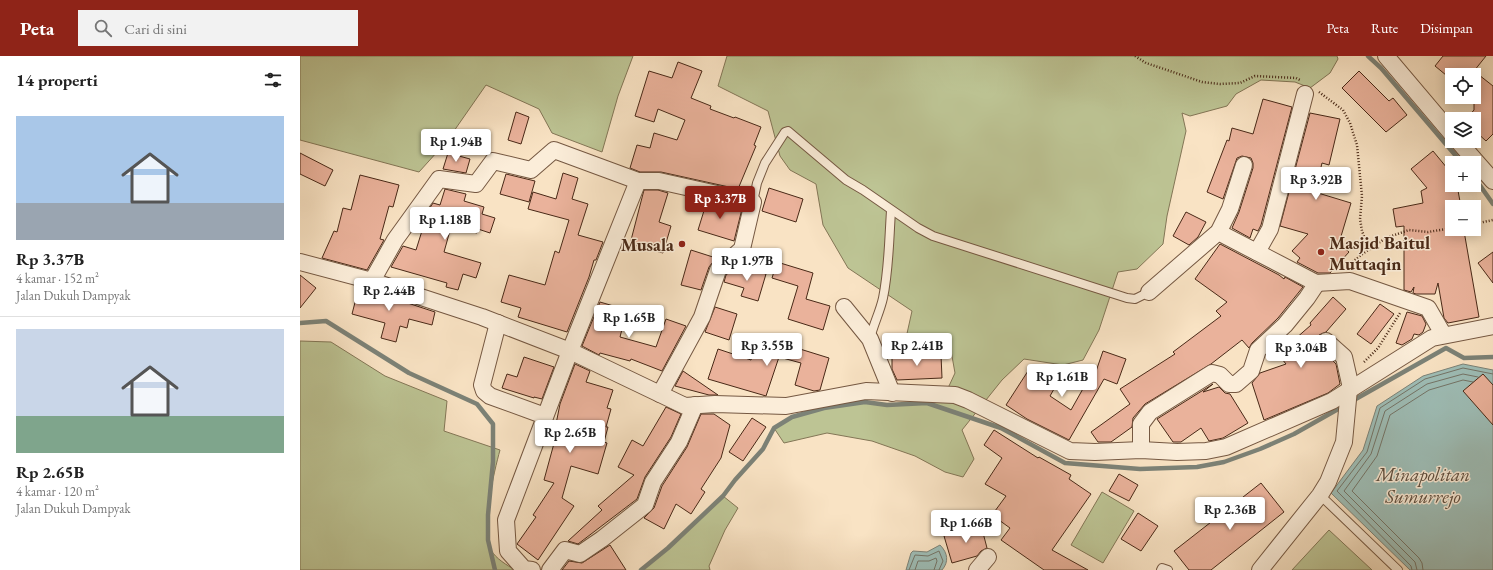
<!DOCTYPE html>
<html lang="id">
<meta charset="utf-8">
<style>
body{margin:0;font-family:"EB Garamond",serif;background:#f2f2f2;color:#222;height:100vh;display:flex;flex-direction:column;font-size:15px;white-space:nowrap}
*{box-sizing:border-box;margin:0}
p{font-size:13px;color:#767676}
.icon{flex:none;width:22px;height:22px;fill:none;stroke:currentColor;stroke-width:2;stroke-linecap:round;stroke-linejoin:round}
.map{position:relative;flex:1;overflow:hidden}
.drawer{display:flex;flex-direction:column;background:#fff;width:300px}
.drawer>*{flex:none}
.fabs{position:absolute;left:1145px;top:12px;display:grid;gap:8px}
.fabs a{display:grid;place-items:center;width:36px;height:36px;border-radius:0px;background:#fff;box-shadow:0 2px 10px #0003;font-size:20px}
.price{position:absolute;translate:-50% -34px;padding:0 9px;border-radius:4px;background:#fff;color:#222;font-size:13px;line-height:26px;filter:drop-shadow(0 1px 2px #0008)}
.price::after{content:'';position:absolute;left:50%;top:24px;width:12px;height:9px;margin-left:-6px;background:inherit;clip-path:polygon(0 0,100% 0,50% 100%)}
.price.active{background:#8f2418;color:#fff}
ul{padding:0;list-style:none}
li{display:grid;align-content:center;gap:8px;height:212px;padding:0 16px}
li+li{border-top:1px solid #e0e0e0}
li span{display:grid;place-items:center;height:124px;border-radius:0px;color:#555}
li>.icon{margin-inline-start:auto}
span .icon{width:72px;height:72px;fill:#fffc;stroke-width:1}
li b{font-size:17px}
h2{display:flex;justify-content:space-between;align-items:center;height:48px;padding:0 16px;font-size:17px}
header{display:flex;align-items:center;gap:24px;box-sizing:border-box;height:56px;padding:0 20px;background:#8f2418;color:#fff}
header strong{font-size:19px}
nav{display:flex;gap:22px;margin-inline-start:auto;font-size:14px}
.search{width:280px;height:36px;background:#f2f2f2;display:flex;align-items:center;gap:10px;box-sizing:border-box;padding:0 14px;border-radius:0px;color:#767676;font-size:15px}
main{display:flex;flex:1;min-height:0}
.map>svg:first-child{display:block}
.green{fill:#bdc494;stroke:#837656}
.water{fill:#9ebeb7;stroke:#7c8277}
.lines{fill:none;stroke-linecap:round;stroke-linejoin:round}
.shore{stroke:#747467;stroke-width:1}
.stream{stroke:#7c8277;stroke-width:4.5}
.building{fill:#eab29b;stroke:#492917}
.service-casing{stroke:#755842;stroke-width:10}
.minor-casing{stroke:#755842;stroke-width:18}
.path{stroke:#492917;stroke-width:2.5;stroke-dasharray:1 2;stroke-linecap:butt}
.service{stroke:#fbedd9;stroke-width:8}
.minor{stroke:#fbedd9;stroke-width:16}
.poi-dot{fill:#8f2418;stroke:#fbedd9;stroke-width:1.5}
.labels{text-anchor:middle;dominant-baseline:central;stroke-width:3;stroke-linejoin:round;paint-order:stroke}
.poi-label{font-size:18px;font-weight:bold;fill:#492917;stroke:#fbedd9;text-anchor:start}
.water-label{font-size:19px;font-style:italic;fill:#5e4e3f;stroke:#fbedd9}
</style>
<header>
<strong>Peta</strong>
<div class="search"><svg class="icon" aria-label="search" viewBox="0 0 24 24"><circle cx="10" cy="10" r="6"/><path d="M15 15l6 6"/></svg>Cari di sini</div>
<nav><a>Peta</a><a>Rute</a><a>Disimpan</a></nav>
</header>
<main>
<section class="drawer">
<h2>14 properti<svg class="icon" aria-label="filters" viewBox="0 0 24 24"><path d="M4 7h16M4 17h16"/><circle cx="9" cy="7" r="2"/><circle cx="15" cy="17" r="2"/></svg></h2>
<ul>
<li><span style="background:linear-gradient(#a9c7e8 70%,#9aa5b1 0)"><svg class="icon" aria-label="home" viewBox="0 0 24 24"><path d="M3 11l9-7 9 7M6 9v11h12V9"/></svg></span><div><b>Rp 3.37B</b><p>4 kamar · 152 m²</p><p>Jalan Dukuh Dampyak</p></div></li>
<li><span style="background:linear-gradient(#c9d6e8 70%,#7fa58c 0)"><svg class="icon" aria-label="home" viewBox="0 0 24 24"><path d="M3 11l9-7 9 7M6 9v11h12V9"/></svg></span><div><b>Rp 2.65B</b><p>4 kamar · 120 m²</p><p>Jalan Dukuh Dampyak</p></div></li>
</ul>
</section>
<div class="map">
<svg width="1193" height="514" viewBox="0 0 1193 514">
<rect width="100%" height="100%" fill="#f9e3c4"/>
<filter id="stains"><feTurbulence type="fractalNoise" baseFrequency=".005" numOctaves="4"/><feColorMatrix values="0 0 0 0 .2 0 0 0 0 .09 0 0 0 0 .02 0 0 0 .5 -.17"/></filter>
<radialGradient id="worn" r=".72"><stop offset=".6" stop-color="#630" stop-opacity="0"/><stop offset="1" stop-color="#630" stop-opacity=".3"/></radialGradient>
<g class="green">
<polygon points="0,0 333,0 318,40 302,96 252,77 239,53 186,29 147,85 119,116 0,84"/>
<polygon points="427,0 1037,0 1038,3 1030,17 1010,32 995,26 961,24 936,38 927,50 890,60 882,57 886,75 867,160 863,188 837,213 818,216 799,274 783,304 763,309 724,303 702,324 662,374 674,403 663,421 645,416 615,400 572,385 527,377 484,387 474,372 492,361 524,352 530,335 565,346 587,349 627,347 649,330 655,317 650,289 606,282 612,255 548,212 523,169 516,128 490,114 480,100 468,55 418,30"/>
<path d="M0 285 31 286 85 320 147 345 144 375 200 394C194 416 180 474 191 494 196 503 207 509 215 514H0Z"/>
<polygon points="802,436 834,455 803,507 771,489"/>
<polygon points="423,440 438,452 425,474 409,510 410,514 341,514 373,488"/>
<polygon points="1029,474 1072,514 992,514"/>
</g>
<g class="water">
<polygon points="1163,308 1193,314 1193,514 1110,514 1031,437 1063,394 1077,350 1123,320"/>
<path d="M640 489C648 497 649 506 642 514H606L611 497 613 495 627 496Z"/>
</g>
<g class="lines">
<g class="shore">
<polyline points="609,514 615,499 628,500 639,495 643,505 639,514"/>
<polyline points="615,514 618,505 629,505 636,502 637,505 634,514"/>
<polyline points="1112,514 1111,510 1037,435 1067,396 1080,352 1125,323 1163,312 1193,318"/>
<polyline points="1117,514 1115,506 1044,435 1071,398 1085,355 1127,328 1163,318 1178,321"/>
<polyline points="1123,514 1122,507 1119,502 1052,435 1077,400 1090,359 1129,334 1163,324 1173,326"/>
</g>
<g class="stream">
<polyline points="1068,0 1081,12 1162,107"/>
<polyline points="1174,121 1193,148"/>
<polyline points="0,267 26,265 109,317 177,348 193,368 193,406 188,459 188,484 195,514"/>
<polyline points="1054,344 1146,292 1164,302 1193,301"/>
<polyline points="341,514 368,492 423,440 435,424 463,393 474,372 492,361 524,352 565,346 587,349 627,347 701,372 765,407 840,413 897,411 924,406 960,393 994,378 1040,352"/>
</g>
</g>
<g class="building">
<polygon points="1143,0 1186,0 1174,15 1193,30 1193,78 1186,85 1174,74 1174,63 1166,63 1174,54 1174,43 1172,41 1174,41 1174,19 1152,19 1152,24 1135,10"/>
<polygon points="378,6 402,15 391,42 411,50 410,53 434,62 435,61 461,71 454,89 456,90 438,133 361,116 340,116 330,112 337,89 350,92 354,77 377,84 385,64 358,53 354,66 335,60 349,15 372,22"/>
<polygon points="1059,15 1089,45 1093,42 1107,59 1086,76 1042,32"/>
<polygon points="963,43 992,51 961,169 958,175 953,173 950,182 932,172 939,156 953,112 953,107 951,102 942,100 937,102 923,143 907,136 927,84 929,85 932,72 953,78"/>
<polygon points="216,56 229,61 221,88 208,84"/>
<polygon points="1010,57 1040,63 1029,109 1022,107 1016,132 1019,133 1018,137 1051,147 1039,187 1049,196 1030,217 1018,217 997,206 1000,202 992,195 1008,178 980,170"/>
<polygon points="1133,95 1152,118 1152,129 1157,129 1161,151 1152,151 1152,177 1164,175 1179,261 1148,267 1144,262 1138,227 1135,238 1116,238 1113,237 1114,231 1111,236 1104,234 1104,170 1096,171 1093,153 1123,147 1121,135 1127,132 1111,113"/>
<polygon points="0,97 33,114 25,130 0,118"/>
<polygon points="148,97 170,103 166,117 143,113"/>
<polygon points="263,117 278,122 272,143 288,148 278,179 303,186 296,204 294,204 289,221 267,276 218,261 221,252 201,246 209,219 245,229 255,195 259,197 269,164 228,153 233,136 256,143"/>
<polygon points="206,118 235,125 229,146 200,138"/>
<polygon points="60,119 99,129 93,151 89,150 80,183 84,184 67,214 22,202 34,175 37,176 43,152 51,154"/>
<polygon points="469,132 503,143 496,166 462,155"/>
<polygon points="145,133 166,138 164,145 184,151 182,158 195,162 190,177 178,173 177,177 151,171 144,196 181,207 176,222 163,218 158,234 146,231 147,227 91,211 103,190 116,194 126,162 124,161 133,147 140,149"/>
<polygon points="344,134 358,134 368,137 359,166 371,170 363,197 330,188"/>
<polygon points="407,145 442,153 434,185 398,174"/>
<polygon points="886,156 906,166 898,181 889,189 873,180"/>
<polygon points="920,188 979,219 984,223 985,221 1003,231 978,262 952,287 949,292 942,284 911,308 845,348 833,362 832,371 811,386 798,386 791,376 830,348 820,333 875,298 873,296 921,260 916,255 927,246 895,223"/>
<polygon points="391,194 416,202 409,211 401,234 381,229"/>
<polygon points="1193,196 1193,227 1178,207"/>
<polygon points="477,206 513,217 506,243 530,250 523,274 488,263 498,230 472,222"/>
<polygon points="437,210 466,218 458,245 441,240 444,232 424,226 426,219"/>
<polygon points="0,219 16,232 0,252"/>
<polygon points="59,231 135,256 132,269 109,263 107,272 100,270 96,286 81,282 85,267 52,258"/>
<polygon points="1033,241 1046,253 1026,276 1019,279 1017,288 1036,308 1040,328 1028,337 964,364 952,327 960,317 986,308 978,298 1011,269 1010,267"/>
<polygon points="300,246 327,254 320,281 356,291 366,263 386,270 362,315 331,303 330,305 300,297 299,299 282,290"/>
<polygon points="1080,248 1094,258 1071,288 1057,278"/>
<polygon points="415,251 437,258 429,284 405,276"/>
<polygon points="1107,256 1122,260 1126,268 1123,276 1119,279 1114,278 1112,283 1102,289 1096,287"/>
<polygon points="458,280 529,302 520,334 514,335 495,329 501,307 479,301 466,340 408,323 418,293 451,304"/>
<polygon points="803,295 826,303 817,328 804,323 769,384 727,363 706,349 728,315 754,333 750,340 771,354 789,322 793,324"/>
<polygon points="641,299 642,322 597,324 592,313 592,301"/>
<polygon points="224,301 254,311 242,343 234,341 234,342 202,332 207,318 217,321"/>
<polygon points="275,308 290,315 286,326 313,334 307,352 311,353 306,371 308,371 304,386 307,387 298,418 271,410 262,442 274,450 238,504 217,488 236,461 233,459 254,427 244,424 259,369 256,368 260,348"/>
<polygon points="383,315 418,339 409,339 375,330"/>
<polygon points="1183,318 1193,329 1193,369 1163,335"/>
<polygon points="913,328 903,336 919,331 925,337 930,338 948,367 923,382 909,385 901,372 881,386 873,386 857,363"/>
<polygon points="366,351 381,358 371,381 345,421 337,443 278,488 268,485 302,454 298,450 334,419 318,411 332,384 343,390"/>
<polygon points="401,358 414,358 430,369 421,402 401,433 405,436 391,458 376,448 364,473 344,462 354,452 362,430 387,391"/>
<polygon points="452,362 466,371 443,405 429,396"/>
<polygon points="694,374 738,402 739,401 771,419 769,423 791,438 752,494 788,514 744,514 701,484 710,472 692,459 706,440 685,428 702,402 684,389"/>
<polygon points="819,418 838,429 829,445 809,435"/>
<polygon points="961,427 984,456 911,514 889,514 874,495"/>
<polygon points="838,457 858,470 841,495 821,483"/>
<polygon points="681,469 687,492 681,495 677,500 652,507 644,480"/>
<polygon points="310,489 326,514 262,514 269,505 282,507"/>
</g>
<g class="lines">
<defs>
<g id="service">
<polyline points="453,146 457,127 465,107 485,76 488,75 546,124 563,134 618,172 633,180 827,242 835,243 849,236"/>
<path d="M570 283C573 269 580 256 583 242 589 213 589 184 591 155"/>
<polyline points="1020,439 1098,514"/>
<polyline points="861,514 862,512 868,514"/>
</g>
<g id="minor">
<polyline points="1086,0 1152,78"/>
<polyline points="1158,85 1193,125"/>
<polyline points="918,177 930,153 944,109"/>
<polyline points="957,196 970,173 1005,38"/>
<polyline points="0,206 72,225 182,261 270,295 385,350 415,348 486,350 566,335 655,339 668,344 770,395 795,396 841,394 877,396 906,395 926,391 1032,345 1132,282 1193,270"/>
<polyline points="72,225 95,184 139,123 176,128 193,105 231,114 254,94 338,125 359,125 453,146 442,193 418,214 402,261 360,338"/>
<polyline points="849,236 916,178 920,177 1016,227 1050,225 1128,252 1143,278"/>
<polyline points="544,251 570,283 592,337"/>
<polyline points="198,267 182,329 184,335 190,340 245,360"/>
<polyline points="1026,285 1044,301 1051,332"/>
<polyline points="841,394 841,368 850,356 912,317 920,319 929,328 936,328 951,315 958,294 985,269 1007,242 1017,227"/>
<polyline points="232,514 224,513 208,495 206,464 270,295 338,125"/>
<polyline points="250,514 265,494 280,498 302,483 345,449 353,426 379,386 395,349"/>
<polyline points="677,514 688,501"/>
<polyline points="960,514 1020,439 1028,426 1044,386 1049,333"/>
</g>
</defs>
<use href="#service" class="service-casing"/>
<use href="#minor" class="minor-casing"/>
<g class="path">
<polyline points="835,0 846,7 870,15 902,26 920,28 940,27 955,20 996,22 1000,24"/>
<polyline points="1019,36 1043,54 1050,67 1057,89 1062,140 1060,163 1062,175 1069,193"/>
<polyline points="1174,168 1193,164"/>
<polyline points="1048,210 1061,199 1086,182 1109,174 1128,176 1152,172"/>
<polyline points="1064,306 1078,292 1100,257"/>
</g>
<use href="#service" class="service"/>
<use href="#minor" class="minor"/>
</g>
<g class="poi-dot">
<circle cx="382" cy="188" r="4"/>
<circle cx="1021" cy="196" r="4"/>
</g>
<g class="labels">
<g class="poi-label">
<text x="1029" y="186">Masjid Baitul<tspan x="1029" dy="21">Muttaqin</tspan></text>
<text x="374" y="188" text-anchor="end">Musala</text>
</g>
<g class="water-label">
<text x="1123" y="418">Minapolitan<tspan x="1123" dy="22">Sumurrejo</tspan></text>
</g>
</g>
<rect width="100%" height="100%" filter="url(#stains)"/>
<rect width="100%" height="100%" fill="url(#worn)"/>
</svg>
<div class="fabs">
<a><svg class="icon" aria-label="locate" viewBox="0 0 24 24"><circle cx="12" cy="12" r="6"/><path d="M12 2v4M12 18v4M2 12h4M18 12h4"/></svg></a>
<a><svg class="icon" aria-label="layers" viewBox="0 0 24 24"><path d="M12 4l9 5-9 5-9-5zM3 14l9 5 9-5"/></svg></a>
<a>+</a>
<a>−</a>
</div>
<b class="price" style="left:156px;top:107px">Rp 1.94B</b>
<b class="price" style="left:1016px;top:145px">Rp 3.92B</b>
<b class="price active" style="left:420px;top:164px">Rp 3.37B</b>
<b class="price" style="left:145px;top:185px">Rp 1.18B</b>
<b class="price" style="left:447px;top:226px">Rp 1.97B</b>
<b class="price" style="left:89px;top:256px">Rp 2.44B</b>
<b class="price" style="left:329px;top:283px">Rp 1.65B</b>
<b class="price" style="left:467px;top:311px">Rp 3.55B</b>
<b class="price" style="left:617px;top:311px">Rp 2.41B</b>
<b class="price" style="left:1001px;top:313px">Rp 3.04B</b>
<b class="price" style="left:762px;top:342px">Rp 1.61B</b>
<b class="price" style="left:270px;top:398px">Rp 2.65B</b>
<b class="price" style="left:930px;top:475px">Rp 2.36B</b>
<b class="price" style="left:666px;top:488px">Rp 1.66B</b>
</div>
</main>
